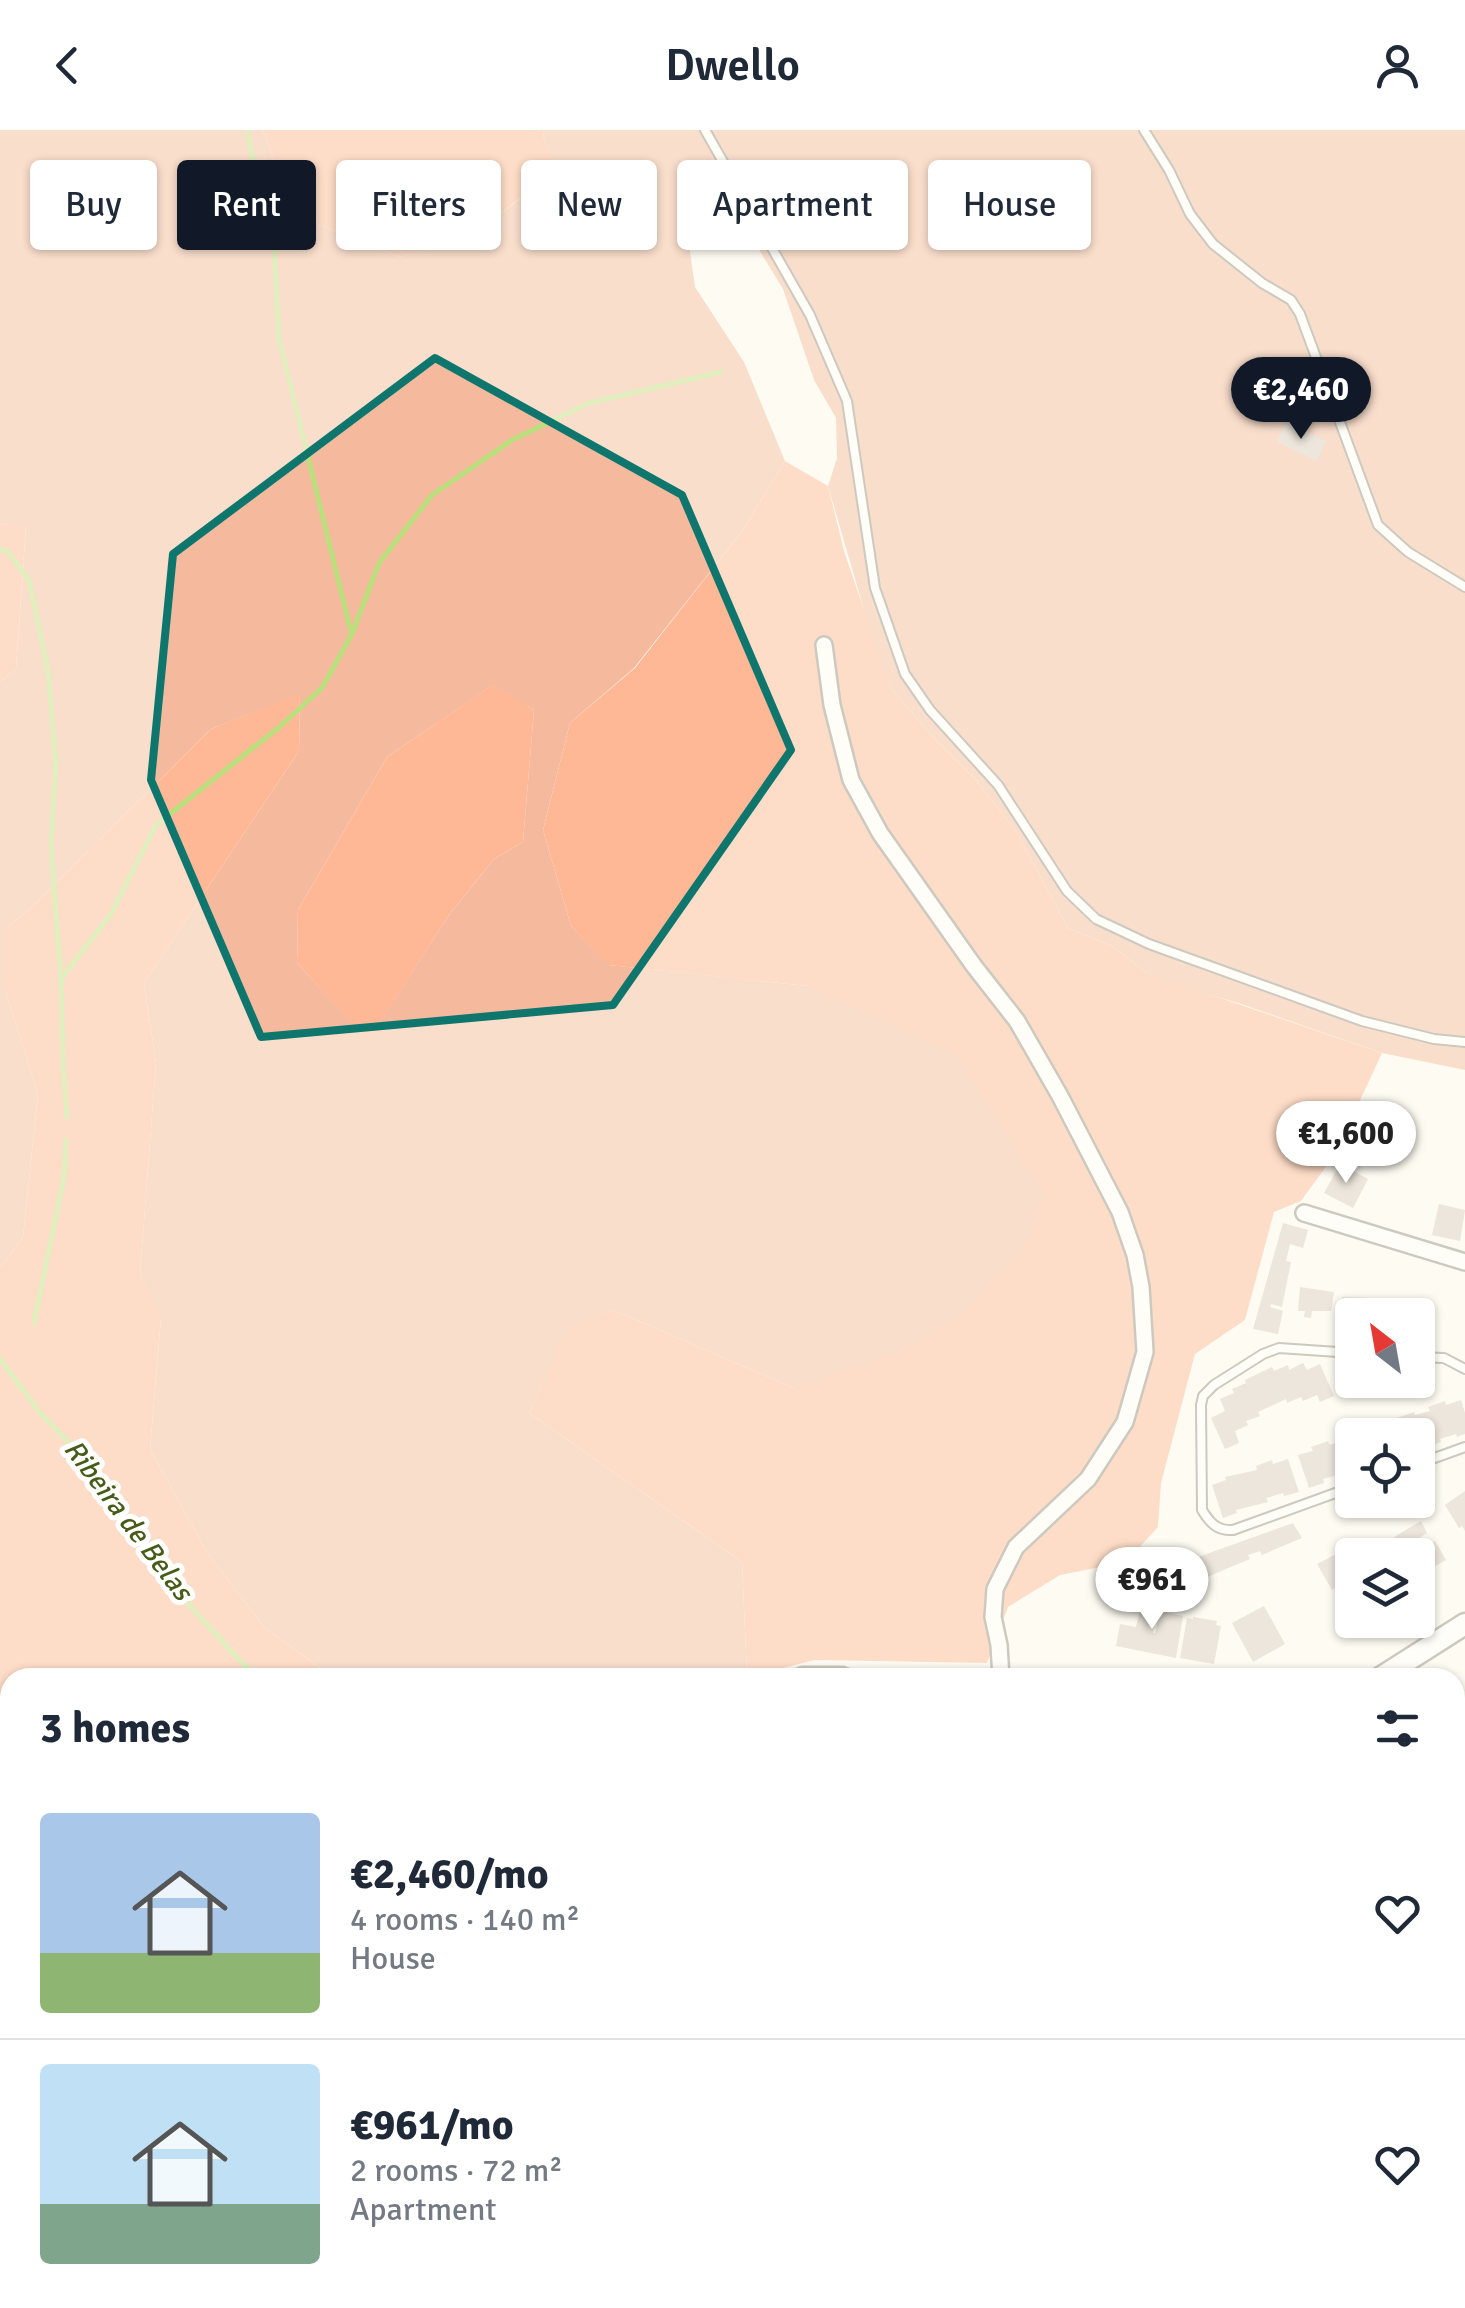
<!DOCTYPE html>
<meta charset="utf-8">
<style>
body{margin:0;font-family:Signika,sans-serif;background:#f6f6f7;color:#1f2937;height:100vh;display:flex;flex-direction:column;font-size:38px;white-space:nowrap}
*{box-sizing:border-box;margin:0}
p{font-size:32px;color:#747a83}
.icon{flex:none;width:55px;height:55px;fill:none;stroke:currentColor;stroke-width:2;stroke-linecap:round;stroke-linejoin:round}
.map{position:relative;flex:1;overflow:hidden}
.panel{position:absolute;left:0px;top:1538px;width:1465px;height:642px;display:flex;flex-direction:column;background:#fff;border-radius:30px 30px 0 0;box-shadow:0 2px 8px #0004}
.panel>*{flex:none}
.hud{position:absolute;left:30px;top:30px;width:1405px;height:90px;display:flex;gap:20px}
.needle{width:65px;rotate:329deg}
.buttons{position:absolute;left:1335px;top:1168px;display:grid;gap:20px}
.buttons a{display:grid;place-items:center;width:100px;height:100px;border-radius:10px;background:#fff;box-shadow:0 2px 8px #0004;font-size:50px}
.price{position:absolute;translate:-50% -85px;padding:0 22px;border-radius:35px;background:#fff;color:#222;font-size:32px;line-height:65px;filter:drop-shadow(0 2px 5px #0008)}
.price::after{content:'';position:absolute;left:50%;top:60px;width:30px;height:22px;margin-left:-15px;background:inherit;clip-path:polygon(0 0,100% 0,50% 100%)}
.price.selected{background:#111827;color:#fff}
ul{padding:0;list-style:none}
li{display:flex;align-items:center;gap:30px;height:250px;padding:0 40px}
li+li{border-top:2px solid #e0e1e3}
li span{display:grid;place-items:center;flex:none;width:280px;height:200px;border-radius:10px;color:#555}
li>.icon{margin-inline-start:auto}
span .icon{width:120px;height:120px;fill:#fffc;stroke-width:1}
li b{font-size:42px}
h2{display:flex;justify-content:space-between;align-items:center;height:120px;padding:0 40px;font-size:42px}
.pill{padding:0 35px;border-radius:10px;background:#fff;box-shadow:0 2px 8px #0004;font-size:35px;line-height:90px}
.pill.selected{background:#111827;color:#fff}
header{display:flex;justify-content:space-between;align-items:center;height:130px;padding:0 40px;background:#fff;font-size:45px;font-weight:600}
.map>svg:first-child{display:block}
.green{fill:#ffb896}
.forest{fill:#f5ba9e;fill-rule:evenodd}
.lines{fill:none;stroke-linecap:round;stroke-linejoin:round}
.stream{stroke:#bcdf7d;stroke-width:5}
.building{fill:#d7ccc1}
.service-casing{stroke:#928d80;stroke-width:12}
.minor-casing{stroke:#928d80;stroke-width:20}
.tertiary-casing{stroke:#928d80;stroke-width:22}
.secondary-casing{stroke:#928d80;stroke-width:25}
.service{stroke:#fff;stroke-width:8}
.minor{stroke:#fff;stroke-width:15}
.tertiary{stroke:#fff;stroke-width:18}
.secondary{stroke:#fff;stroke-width:20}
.marked{fill:none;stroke:#0f766e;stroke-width:8;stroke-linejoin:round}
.labels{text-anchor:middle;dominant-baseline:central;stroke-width:10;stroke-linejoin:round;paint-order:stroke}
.water-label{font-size:28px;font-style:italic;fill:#475c18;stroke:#fff}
</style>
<header><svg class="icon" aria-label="back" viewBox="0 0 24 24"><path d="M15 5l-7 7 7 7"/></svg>Dwello<svg class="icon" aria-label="person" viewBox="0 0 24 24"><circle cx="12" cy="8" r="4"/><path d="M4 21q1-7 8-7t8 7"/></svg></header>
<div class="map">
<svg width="1465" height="2178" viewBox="0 0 1465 2178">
<rect width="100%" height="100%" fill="#fefbf2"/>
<g class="green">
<polygon points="263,0 543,0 544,9 559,39 464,111 400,127 295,85"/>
<polygon points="785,331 828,356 844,421 891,558 932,606 976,650 1016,701 1068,798 1112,816 1147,843 1382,923 1335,1024 1301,1071 1274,1082 1245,1190 1195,1224 1161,1353 1158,1397 1126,1432 1060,1445 1008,1477 987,1533 815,1530 747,1547 742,1432 529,1283 568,1197 613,1180 794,1258 808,856 608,835 571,796 543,700 570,593 635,538 743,400"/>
<polygon points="0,394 26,396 16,539 0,552"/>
<polygon points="494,554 534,580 523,712 494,729 449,785 368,911 297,833 298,780 387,627"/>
<polygon points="300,563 299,621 144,853 156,933 140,1144 161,1187 150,1319 208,1424 265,1498 333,1547 10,1548 10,1570 0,1563 0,1138 23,1107 38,964 5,860 5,799 32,777 211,599"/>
<polygon points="1455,1731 1465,1732 1465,2100 1455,2083"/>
<polygon points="10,2011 10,2170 248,2170 252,2178 0,2178 0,2022"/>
<polygon points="676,2170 812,2170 820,2178 678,2178"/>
</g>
<g class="forest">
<path d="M0 0H263L295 85 400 127 464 111 559 40 544 9 543 0H1465V940L1382 923 1238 873 1187 858 1147 843 1112 816 1068 798 1016 701 976 650 932 606 891 558 874 514 828 356 837 328 836 288 814 250 783 159 733 77 683 72 695 157 744 232 785 331 743 400 634 538 570 593 543 700 571 796 609 835 808 856 957 925 1044 1063 1027 1113 961 1185 898 1223 794 1258 613 1180 568 1198 529 1283 742 1432 747 1547H333L265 1498 208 1424 150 1319 161 1188 140 1144 156 933 144 853 299 621 300 564 211 599 32 777 5 799V860L38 964 23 1107 0 1138V552L16 539 26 397 0 394ZM493 555 534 580 523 712 494 729 449 785 368 910 297 833 298 780 387 627Z"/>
<polygon points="0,1563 10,1570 10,2011 0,2022"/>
<polygon points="812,2170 949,2170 953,2178 820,2178"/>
</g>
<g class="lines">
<g class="stream">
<polyline points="247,0 261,70"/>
<polyline points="273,94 279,209 351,502"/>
<polyline points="0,419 7,421 29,450 48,541 56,634 51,716 61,849"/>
<polyline points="67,987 63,936 61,849 111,784 156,695 278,598 322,558 352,504 379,433 432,365 512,310 589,273 721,242"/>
<polyline points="34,1193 64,1047 66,1010"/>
<polyline points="0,1229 41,1284 91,1335 164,1447 240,1531 260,1548"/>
<polyline points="777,2170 782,2178"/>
</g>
</g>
<g class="building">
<polygon points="1286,292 1326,311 1317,331 1277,312"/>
<polygon points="1379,991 1389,1013 1381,1017 1382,1020 1367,1028 1354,1003"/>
<polygon points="1340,1034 1368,1049 1353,1078 1324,1063"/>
<polygon points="1439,1074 1465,1080 1460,1111 1432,1105"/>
<polygon points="1283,1093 1308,1100 1303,1118 1290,1114 1286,1131 1291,1132 1282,1177 1271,1174 1270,1177 1283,1181 1278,1204 1253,1199"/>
<polygon points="1300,1157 1334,1162 1331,1181 1312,1181 1311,1188 1304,1187 1305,1181 1298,1181"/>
<polygon points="1342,1167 1370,1168 1370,1179 1376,1179 1376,1185 1352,1185 1352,1196 1341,1195"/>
<polygon points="1303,1233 1307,1240 1320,1234 1334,1266 1320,1272 1317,1265 1303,1271 1301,1267 1287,1273 1286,1269 1258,1282 1260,1286 1246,1291 1248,1295 1235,1301 1239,1313 1225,1319 1211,1288 1225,1281 1220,1269 1234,1263 1232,1259 1246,1253 1245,1250 1272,1237 1274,1241 1288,1235 1289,1240"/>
<polygon points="1461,1270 1465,1283 1465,1304 1457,1307 1456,1304 1440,1309 1441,1312 1426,1317 1425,1314 1418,1317 1418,1305 1387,1305 1384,1296 1399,1291 1397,1288 1414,1282 1415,1285 1430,1281 1428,1277 1445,1271 1446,1275"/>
<polygon points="1375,1299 1377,1305 1352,1305 1352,1344 1341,1347 1340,1344 1323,1349 1324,1353 1309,1358 1298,1325 1313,1321 1311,1317 1328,1311 1330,1315 1343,1310 1342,1306 1358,1301 1360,1304"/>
<polygon points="1288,1329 1299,1362 1284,1366 1283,1363 1266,1368 1268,1372 1236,1380 1237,1383 1223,1388 1212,1355 1226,1350 1225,1347 1257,1340 1256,1336 1272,1330 1273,1334"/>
<polygon points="1465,1361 1465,1401 1462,1396 1459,1398 1445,1375"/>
<polygon points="1421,1391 1427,1403 1401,1419 1394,1407"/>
<polygon points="1293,1393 1302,1408 1262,1425 1260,1421 1248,1425 1250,1429 1200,1450 1190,1430"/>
<polygon points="1435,1411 1446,1430 1418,1446 1418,1425 1410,1425"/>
<polygon points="1342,1421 1352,1441 1352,1462 1347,1452 1332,1460 1317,1434"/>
<polygon points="1142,1471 1159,1474 1153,1503 1155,1503 1160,1481 1183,1486 1176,1528 1116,1516 1120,1494 1136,1497"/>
<polygon points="1264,1476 1285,1514 1253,1532 1232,1493"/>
<polygon points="1193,1487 1217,1491 1216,1495 1221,1496 1214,1534 1180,1528 1187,1488 1193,1489"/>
<polygon points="295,2170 345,2170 350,2178 300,2178"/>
<polygon points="404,2170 457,2170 462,2178 418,2178 415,2174 409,2178"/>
</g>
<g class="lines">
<defs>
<g id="service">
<polyline points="705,0 810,185 847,271 875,458 905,544 930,580 998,655 1067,761 1096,789 1149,814 1362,891 1434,909 1465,912"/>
<polyline points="1144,0 1169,40 1190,84 1213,114 1262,153 1291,170 1300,184 1378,395 1408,422 1465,457"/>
<path d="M1352 1223 1279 1218 1263 1224 1214 1255 1203 1266 1201 1275 1202 1380C1210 1393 1217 1401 1233 1400L1352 1357"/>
<polyline points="1418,1227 1444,1228 1465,1239"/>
<polyline points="1418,1334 1465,1317"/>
</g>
<g id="minor">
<polyline points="824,515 832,575 851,650 880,703 974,836 1017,891 1060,966 1120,1082 1135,1125 1141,1157 1145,1222 1125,1292 1088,1349 1016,1417 995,1459 993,1487 999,1515 1001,1548"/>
<polyline points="1304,1083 1465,1132"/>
<polyline points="1455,2101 1465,2117"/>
<polyline points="378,2170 383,2178"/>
<polyline points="494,2170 499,2178"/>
<polyline points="1229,2170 1238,2178"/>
<polyline points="1159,2178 1164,2170"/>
</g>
<g id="tertiary">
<polyline points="1455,1719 1465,1719"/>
<polyline points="628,2170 630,2178"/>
<polyline points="596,2178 599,2170"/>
</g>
<g id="secondary">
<polyline points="803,1548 842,1548"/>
<polyline points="1380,1548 1465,1494"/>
<polyline points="972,2170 976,2178"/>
</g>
</defs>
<use href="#service" class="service-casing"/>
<use href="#minor" class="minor-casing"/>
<use href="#tertiary" class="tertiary-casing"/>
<use href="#secondary" class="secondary-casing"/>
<use href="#service" class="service"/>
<use href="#minor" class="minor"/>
<use href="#tertiary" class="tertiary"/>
<use href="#secondary" class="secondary"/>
</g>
<path d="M0 0H1465V2178H0ZM435 228 682 365 791 620 613 875 261 907 151 650 173 424Z" fill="#fefbf2" fill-opacity=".55" fill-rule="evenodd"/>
<path class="marked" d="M435 228 682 365 791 620 613 875 261 907 151 650 173 424Z"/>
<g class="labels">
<g class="water-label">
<text transform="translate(128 1390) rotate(53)">Ribeira de Belas</text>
</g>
</g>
</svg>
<div class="buttons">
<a><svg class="needle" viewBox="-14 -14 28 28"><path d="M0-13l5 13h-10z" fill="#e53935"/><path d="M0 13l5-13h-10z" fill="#747a83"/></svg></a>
<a><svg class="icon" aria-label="locate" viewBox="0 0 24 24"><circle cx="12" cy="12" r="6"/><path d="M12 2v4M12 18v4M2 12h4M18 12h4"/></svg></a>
<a><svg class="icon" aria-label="layers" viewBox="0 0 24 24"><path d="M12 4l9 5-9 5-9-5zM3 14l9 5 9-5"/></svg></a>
</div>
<b class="price selected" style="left:1301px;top:312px">€2,460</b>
<b class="price" style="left:1346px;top:1056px">€1,600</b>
<b class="price" style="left:1152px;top:1502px">€961</b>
<div class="hud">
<a class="pill">Buy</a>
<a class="pill selected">Rent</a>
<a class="pill">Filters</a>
<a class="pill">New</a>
<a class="pill">Apartment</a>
<a class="pill">House</a>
</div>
<section class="panel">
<h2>3 homes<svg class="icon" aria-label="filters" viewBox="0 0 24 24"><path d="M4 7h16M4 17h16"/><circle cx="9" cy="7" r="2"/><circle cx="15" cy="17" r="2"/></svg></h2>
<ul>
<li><span style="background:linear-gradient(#a9c7e8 70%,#8fb573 0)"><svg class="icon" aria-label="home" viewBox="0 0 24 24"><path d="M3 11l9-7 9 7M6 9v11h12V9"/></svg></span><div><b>€2,460/mo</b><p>4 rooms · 140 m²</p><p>House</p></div><svg class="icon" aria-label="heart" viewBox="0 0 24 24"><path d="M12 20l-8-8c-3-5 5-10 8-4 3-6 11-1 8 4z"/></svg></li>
<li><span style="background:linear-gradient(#bfe0f5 70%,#7fa58c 0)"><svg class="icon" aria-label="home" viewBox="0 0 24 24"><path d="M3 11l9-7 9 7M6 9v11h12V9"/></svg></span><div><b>€961/mo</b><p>2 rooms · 72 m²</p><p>Apartment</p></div><svg class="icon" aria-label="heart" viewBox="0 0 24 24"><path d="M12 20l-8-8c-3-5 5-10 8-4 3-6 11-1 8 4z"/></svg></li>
</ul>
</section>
</div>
